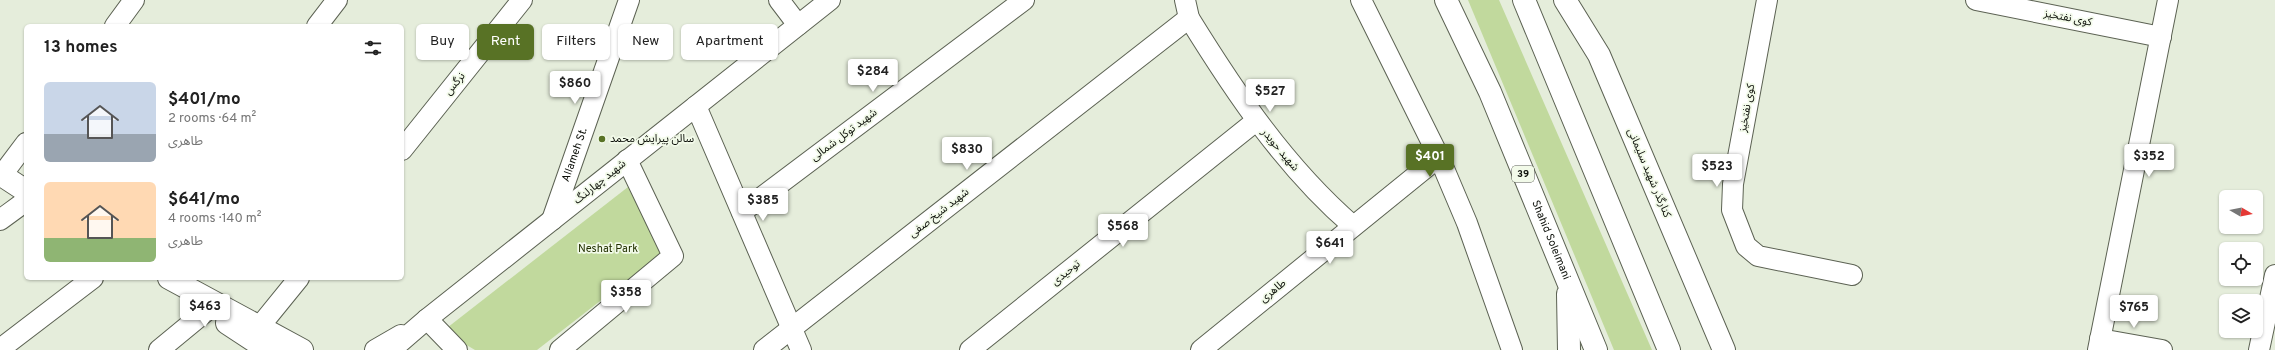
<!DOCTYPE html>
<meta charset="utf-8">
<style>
body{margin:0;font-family:Overpass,"Noto Sans Arabic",sans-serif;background:#f6f6f6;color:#222;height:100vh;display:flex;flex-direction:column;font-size:15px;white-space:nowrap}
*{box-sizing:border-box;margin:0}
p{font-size:13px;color:#767676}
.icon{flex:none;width:22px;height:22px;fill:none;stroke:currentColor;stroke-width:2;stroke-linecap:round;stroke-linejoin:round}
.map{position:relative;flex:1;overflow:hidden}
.details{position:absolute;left:24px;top:24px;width:380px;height:256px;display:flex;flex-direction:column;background:#fff;border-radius:6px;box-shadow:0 1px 3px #0004}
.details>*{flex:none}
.banner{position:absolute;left:416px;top:24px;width:380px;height:36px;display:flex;gap:8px}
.needle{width:26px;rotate:99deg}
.tools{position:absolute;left:2219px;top:190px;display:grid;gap:8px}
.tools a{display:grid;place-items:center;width:44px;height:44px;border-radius:6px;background:#fff;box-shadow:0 1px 3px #0004;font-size:20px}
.price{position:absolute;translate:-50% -34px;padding:0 9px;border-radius:4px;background:#fff;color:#222;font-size:13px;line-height:26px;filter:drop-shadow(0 1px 2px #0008)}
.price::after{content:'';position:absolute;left:50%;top:24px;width:12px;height:9px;margin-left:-6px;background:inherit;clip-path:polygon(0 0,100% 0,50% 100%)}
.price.selected{background:#587225;color:#fff}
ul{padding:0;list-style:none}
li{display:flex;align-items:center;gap:12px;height:100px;padding:0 20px}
li span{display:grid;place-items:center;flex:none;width:112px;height:80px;border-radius:6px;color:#555}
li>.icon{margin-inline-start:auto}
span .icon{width:48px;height:48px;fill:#fffc;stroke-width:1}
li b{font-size:17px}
h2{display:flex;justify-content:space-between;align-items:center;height:48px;padding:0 20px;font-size:17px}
.pill{padding:0 14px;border-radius:6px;background:#fff;box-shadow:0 1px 3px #0004;font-size:14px;line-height:36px}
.pill.selected{background:#587225;color:#fff}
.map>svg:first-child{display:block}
.green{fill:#c1d99d}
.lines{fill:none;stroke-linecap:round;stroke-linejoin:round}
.minor-casing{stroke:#5c6253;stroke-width:22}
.major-casing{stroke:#5c6253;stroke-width:24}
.highway-casing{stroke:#5c6253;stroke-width:24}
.minor{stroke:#fff;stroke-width:20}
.major{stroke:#fff;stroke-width:22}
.highway{stroke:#fff;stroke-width:22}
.poi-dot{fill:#587225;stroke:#f2fae9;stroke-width:1.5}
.labels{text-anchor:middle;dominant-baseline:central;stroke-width:3.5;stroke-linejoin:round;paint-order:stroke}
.shield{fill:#f2fae9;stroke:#52564d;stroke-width:1}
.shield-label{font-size:10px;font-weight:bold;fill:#0d100a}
.street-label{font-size:11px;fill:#0d100a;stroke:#f2fae9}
.poi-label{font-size:11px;fill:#0d100a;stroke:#f2fae9;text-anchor:start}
.park-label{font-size:11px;fill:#223001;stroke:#f2fae9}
</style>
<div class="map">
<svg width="2275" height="350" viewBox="0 0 2275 350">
<rect width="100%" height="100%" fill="#e5eddb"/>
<g class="green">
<polygon points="1468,0 1499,0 1652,350 1614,350"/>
<polygon points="628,187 662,253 537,350 475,350 443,331"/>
</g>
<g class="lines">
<defs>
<g id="minor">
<polyline points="779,0 798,25"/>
<path d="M1185 0 1189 18C1236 94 1285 167 1353 226"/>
<polyline points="1361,0 1439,157 1467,223 1512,350"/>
<polyline points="1767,0 1733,184 1732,210 1746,246 1758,256 1852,275"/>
<polyline points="1976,0 2161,37"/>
<polyline points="115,26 134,0"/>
<polyline points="317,26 337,0"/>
<polyline points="696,106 801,350"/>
<polyline points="402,150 522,0"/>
<polyline points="2,175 26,143"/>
<polyline points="742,212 1024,0"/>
<polyline points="0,220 26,201"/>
<path id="s1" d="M552 220 629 0"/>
<polyline points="427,319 457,350"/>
<polyline points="260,326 299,278"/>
<polyline points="2100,339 2162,350"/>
<polyline points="0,349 93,278"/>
<polyline points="159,350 216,303"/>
<polyline points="375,350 401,335"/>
<polyline points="391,350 427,319 830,0"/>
<polyline points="560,350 673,256 627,160"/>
<polyline points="764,350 1189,18"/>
<polyline points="970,350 1256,121"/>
<polyline points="1201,350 1439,157"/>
<polyline points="2098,350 2168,0"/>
<polyline points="2259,350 2275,275"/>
</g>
<g id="major">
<polyline points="1565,0 1599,55 1724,350"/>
<polyline points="0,174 26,191"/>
<polyline points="169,278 302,350"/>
<polyline points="227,323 268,350"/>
</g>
<g id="highway">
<path id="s2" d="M1446 0 1490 92 1596 350"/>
<polyline points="1524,0 1669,350"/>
<polyline points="1568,294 1569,350"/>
</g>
</defs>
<use href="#minor" class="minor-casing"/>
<use href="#major" class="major-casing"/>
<use href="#highway" class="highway-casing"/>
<use href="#minor" class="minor"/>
<use href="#major" class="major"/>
<use href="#highway" class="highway"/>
</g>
<circle class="poi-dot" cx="602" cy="139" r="4"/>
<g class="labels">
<rect class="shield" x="1512" y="166" width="22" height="16" rx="3"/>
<g class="shield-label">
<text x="1523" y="174">39</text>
</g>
<g class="street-label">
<text transform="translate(2068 18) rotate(11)">کوی نفتخیز</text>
<text transform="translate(455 84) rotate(-51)">نرگس</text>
<text transform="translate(1747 108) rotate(-80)">کوی نفتخیز</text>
<text transform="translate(844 135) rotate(-37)">شهید توکل شمالی</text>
<text transform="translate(1280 150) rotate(50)">شهید حویدر</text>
<text stroke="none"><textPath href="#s1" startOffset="69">Allameh St.</textPath></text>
<text transform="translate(1649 173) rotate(67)">کنارگذر شهید سلیمانی</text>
<text transform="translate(600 182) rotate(-39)">شهید چهارلنگ</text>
<text transform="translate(939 213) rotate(-38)">شهید شیخ صفی</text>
<text stroke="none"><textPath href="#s2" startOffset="262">Shahid Soleimani</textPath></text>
<text transform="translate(1066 273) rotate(-39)">توحیدی</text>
<text transform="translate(1273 291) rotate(-39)">طاهری</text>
</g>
<g class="poi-label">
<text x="610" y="139">سالن پیرایش محمد</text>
</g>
<g class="park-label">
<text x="608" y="249">Neshat Park</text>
</g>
</g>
</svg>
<div class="tools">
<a><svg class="needle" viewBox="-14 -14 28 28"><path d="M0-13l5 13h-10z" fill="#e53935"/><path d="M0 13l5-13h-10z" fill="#767676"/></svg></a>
<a><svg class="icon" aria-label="locate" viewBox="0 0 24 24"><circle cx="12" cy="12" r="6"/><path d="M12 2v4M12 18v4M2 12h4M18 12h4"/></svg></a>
<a><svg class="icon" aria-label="layers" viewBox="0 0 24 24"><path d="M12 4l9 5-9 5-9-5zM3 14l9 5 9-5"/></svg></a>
</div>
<b class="price" style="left:873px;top:93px">$284</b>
<b class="price" style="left:575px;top:105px">$860</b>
<b class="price" style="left:1270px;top:113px">$527</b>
<b class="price" style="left:967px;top:171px">$830</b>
<b class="price selected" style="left:1430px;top:178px">$401</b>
<b class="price" style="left:2149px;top:178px">$352</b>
<b class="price" style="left:1717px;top:188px">$523</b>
<b class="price" style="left:763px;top:222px">$385</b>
<b class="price" style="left:1123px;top:248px">$568</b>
<b class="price" style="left:1330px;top:265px">$641</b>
<b class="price" style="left:626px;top:314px">$358</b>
<b class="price" style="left:205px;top:328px">$463</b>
<b class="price" style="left:2134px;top:329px">$765</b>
<div class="banner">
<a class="pill">Buy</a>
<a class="pill selected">Rent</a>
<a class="pill">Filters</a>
<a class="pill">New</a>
<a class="pill">Apartment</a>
</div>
<section class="details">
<h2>13 homes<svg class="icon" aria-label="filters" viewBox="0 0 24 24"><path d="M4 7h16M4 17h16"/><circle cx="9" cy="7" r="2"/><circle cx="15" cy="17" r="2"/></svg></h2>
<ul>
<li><span style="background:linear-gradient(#c9d6e8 65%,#9aa5b1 0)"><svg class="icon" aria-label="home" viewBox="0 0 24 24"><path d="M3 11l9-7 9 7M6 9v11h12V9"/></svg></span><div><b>$401/mo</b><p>2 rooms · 64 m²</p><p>طاهری</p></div></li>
<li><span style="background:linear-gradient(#ffd9b3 70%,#8fb573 0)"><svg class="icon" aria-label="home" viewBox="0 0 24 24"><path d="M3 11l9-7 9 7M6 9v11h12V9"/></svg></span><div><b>$641/mo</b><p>4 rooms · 140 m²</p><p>طاهری</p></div></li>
</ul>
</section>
</div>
